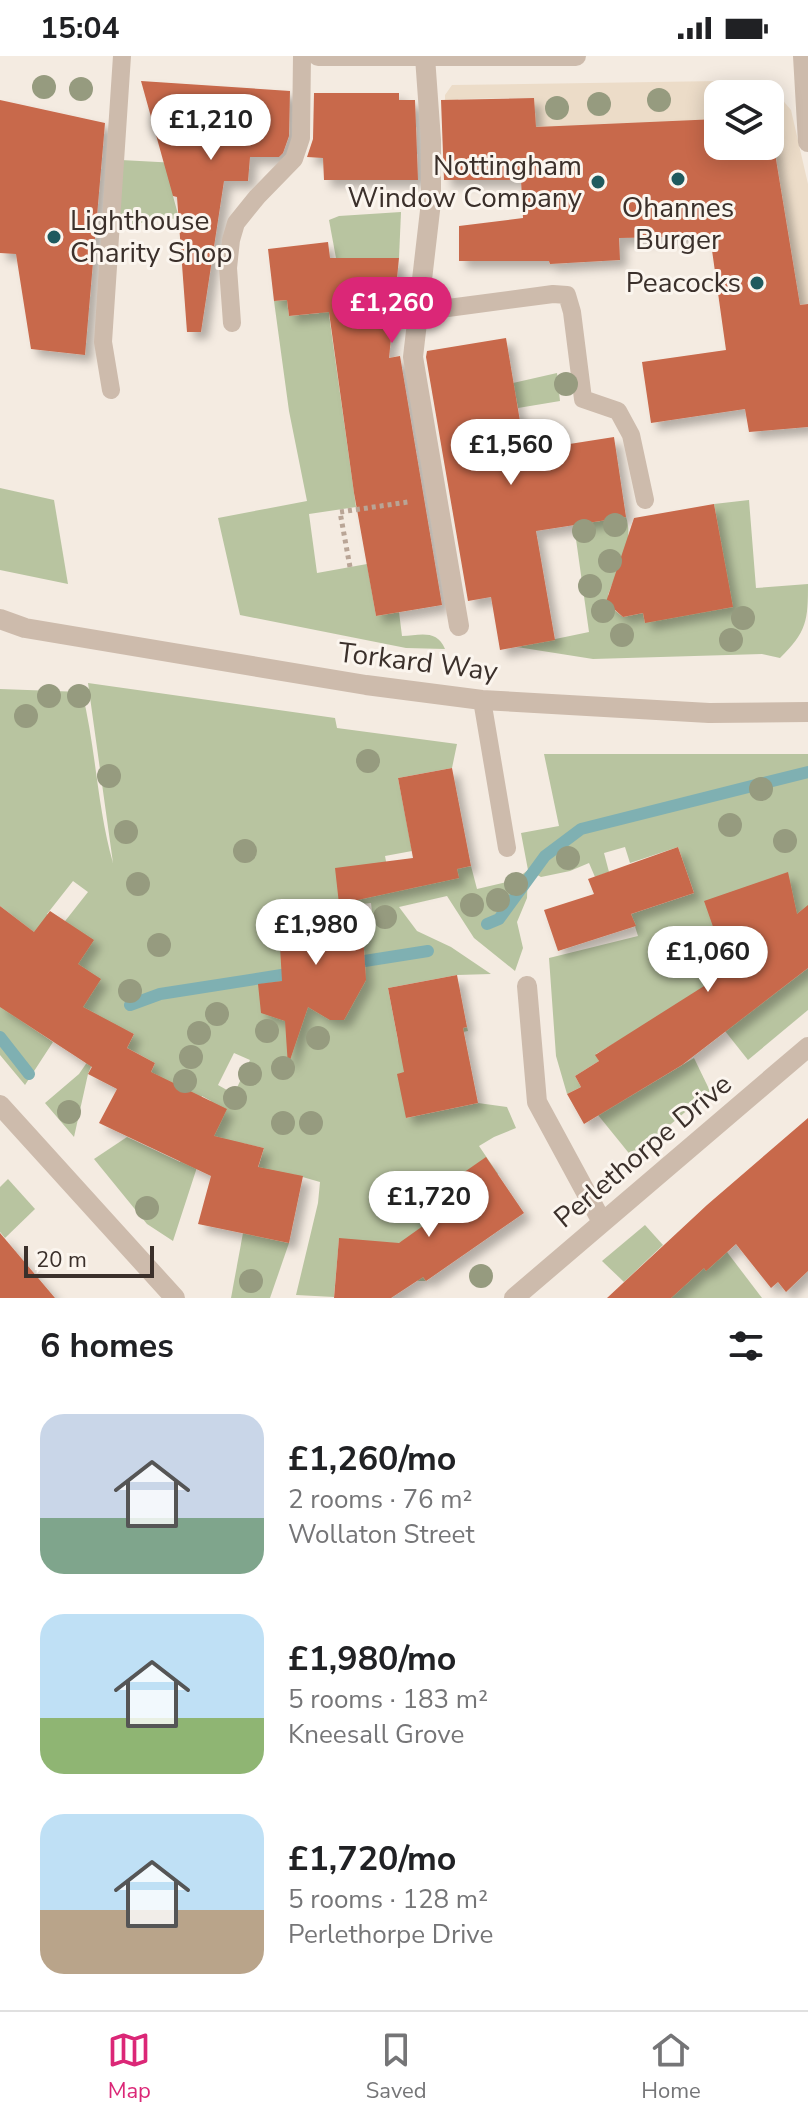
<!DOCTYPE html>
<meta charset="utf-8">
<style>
body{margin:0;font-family:"Nunito Sans",sans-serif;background:#f2f2f2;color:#202124;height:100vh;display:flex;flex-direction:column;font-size:30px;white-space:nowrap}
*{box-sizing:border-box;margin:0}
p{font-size:26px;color:#757577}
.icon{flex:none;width:44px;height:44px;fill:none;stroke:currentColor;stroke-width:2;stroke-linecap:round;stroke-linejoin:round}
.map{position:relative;height:1242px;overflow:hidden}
.panel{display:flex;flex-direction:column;background:#fff;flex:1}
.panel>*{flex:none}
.buttons{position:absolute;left:704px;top:24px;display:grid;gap:16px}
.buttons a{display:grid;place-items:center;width:80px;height:80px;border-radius:16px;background:#fff;box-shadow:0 4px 20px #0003;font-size:40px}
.scale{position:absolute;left:24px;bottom:20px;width:130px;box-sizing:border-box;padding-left:8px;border:4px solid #3b302b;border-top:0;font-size:22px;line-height:28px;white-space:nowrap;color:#3b302b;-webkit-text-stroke:6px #fbf5ee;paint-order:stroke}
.price{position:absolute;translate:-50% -68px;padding:0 18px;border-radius:28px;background:#fff;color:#222;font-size:26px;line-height:52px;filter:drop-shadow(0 2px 4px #0008)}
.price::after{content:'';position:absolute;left:50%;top:48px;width:24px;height:18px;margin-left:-12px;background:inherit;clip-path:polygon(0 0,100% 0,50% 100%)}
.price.current{background:#db2777;color:#fff}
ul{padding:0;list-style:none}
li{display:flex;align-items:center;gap:24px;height:200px;padding:0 40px}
li span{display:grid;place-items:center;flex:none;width:224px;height:160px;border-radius:24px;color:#555}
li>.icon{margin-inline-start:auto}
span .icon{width:96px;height:96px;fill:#fffc;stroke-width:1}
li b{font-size:34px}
h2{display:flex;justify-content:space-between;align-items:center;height:96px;padding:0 40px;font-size:34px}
.status{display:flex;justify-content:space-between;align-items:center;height:56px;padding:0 40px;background:#fff;direction:ltr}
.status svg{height:22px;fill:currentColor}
.tab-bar{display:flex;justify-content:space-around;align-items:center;height:112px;border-top:2px solid #e0e0e0;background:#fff;font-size:22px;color:#757577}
.tab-bar a{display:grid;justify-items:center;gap:4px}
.tab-bar .current{color:#db2777}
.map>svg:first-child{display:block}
.green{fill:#b8c4a0;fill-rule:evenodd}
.plaza{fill:#ecdcc8}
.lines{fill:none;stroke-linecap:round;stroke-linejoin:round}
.stream{stroke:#7fb0b2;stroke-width:12}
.building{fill:#c8694b;filter:url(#shadow)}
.path{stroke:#b9a596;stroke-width:5;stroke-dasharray:4 4;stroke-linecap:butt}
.service{stroke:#cdbbac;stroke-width:18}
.minor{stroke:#cdbbac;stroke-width:20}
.tertiary{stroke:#cdbbac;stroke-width:20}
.tree{fill:#969b7f}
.poi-dot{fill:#1f5a5e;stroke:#fbf5ee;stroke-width:3}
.labels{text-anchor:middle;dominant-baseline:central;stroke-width:6;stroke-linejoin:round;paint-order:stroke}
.poi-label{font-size:28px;fill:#3b302b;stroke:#fbf5ee;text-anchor:end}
.street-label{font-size:28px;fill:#3b302b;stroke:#fbf5ee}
</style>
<div class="status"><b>15:04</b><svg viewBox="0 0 49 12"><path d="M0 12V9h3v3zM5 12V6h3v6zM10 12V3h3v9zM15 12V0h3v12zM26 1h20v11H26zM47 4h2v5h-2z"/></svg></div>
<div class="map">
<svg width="808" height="1242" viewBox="0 0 808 1242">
<defs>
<filter id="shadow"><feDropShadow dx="7" dy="7" stdDeviation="4" flood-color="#0004"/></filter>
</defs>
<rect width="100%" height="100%" fill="#f4ebe1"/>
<g class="green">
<polygon points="121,104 177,107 173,140 179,162 116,170"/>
<polygon points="401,156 399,202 336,202 329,164 339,160"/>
<path d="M334 233 329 259 356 451 309 458 317 517 367 508 376 560 399 556 402 580C420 579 437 573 445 593L406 592 240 559 218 462 307 445 289 355 274 245 287 244 289 260 320 257Z"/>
<polygon points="557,317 560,345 518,352 513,327"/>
<polygon points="0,432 54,444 68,528 0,514"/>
<path d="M749 444 756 532 808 528C808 564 807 576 780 602L762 598 593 603 517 591 589 576 574 469 626 461C635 488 617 514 608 539L613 553 623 561 643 557 645 566 732 551 714 448Z"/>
<path d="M88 627 335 662 337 672 457 688 452 712 398 722 412 795 385 800 392 836 421 830 427 818 471 810 477 833 515 824 528 814 521 777 559 770 544 698H808V860L731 897 706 915 715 929 596 998 599 1005 575 1020 581 1031 567 1038 556 1000 549 902 638 880 631 858 694 837 678 791 630 807 625 791 604 797 609 816 595 821 589 807 570 815 541 821 528 814 527 842 517 866 523 892 515 915 474 882 447 840 399 851 417 875 451 891 491 918 457 919 388 932 398 985 467 971 468 975 402 988 408 1015 406 1062 478 1047 507 1051 516 1072 494 1081 479 1090 498 1118 473 1135 457 1158 400 1187 426 1225H418L392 1187 339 1183 334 1241 296 1239 318 1147 320 1126 292 1118 254 1126 264 1092 242 1087 201 1099 173 1185 147 1168 94 1103 127 1081 180 1106 211 1045 202 1040 195 1053 147 1025 155 1007 127 992 134 978 109 966 10 957 53 986 25 1029 0 999V947L35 877 0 850V633L82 636C96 692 97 751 113 807ZM73 825 88 836 62 869 47 858ZM371 847 372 856 362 859 364 897 279 879 278 856ZM234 997 250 1004 234 1038 218 1029Z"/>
<polygon points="808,912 808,954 748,1004 725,975"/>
<polygon points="101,986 88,1018 74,1081 45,1047 79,1018"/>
<polygon points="694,1002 710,1035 632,1101 598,1059"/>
<polygon points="8,1123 35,1153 5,1182 0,1176 0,1131"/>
<polygon points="645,1169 663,1189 624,1226 602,1205"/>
<polygon points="243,1177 289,1187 270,1242 231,1242"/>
<polygon points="727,1196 762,1242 671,1242 697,1205"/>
</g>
<polygon class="plaza" points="720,25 769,28 791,54 808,128 808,248 800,249 770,67 770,38 718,38 718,64 536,73 533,42 459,43 445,53 445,39 452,29"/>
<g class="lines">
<g class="stream">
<polyline points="487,868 499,863 545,800 581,773 808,716"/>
<polyline points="352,907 428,895"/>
<polyline points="130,949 160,938 294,917"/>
<polyline points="0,981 29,1018"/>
</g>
</g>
<g class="building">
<polygon points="141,25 290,35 289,80 283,97 279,101 250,101 248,125 224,125 201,276 187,276 177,141 173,140"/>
<polygon points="314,37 399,37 399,44 415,44 418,124 324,124 323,102 307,101 313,83"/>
<polygon points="534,42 536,71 718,63 718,90 770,90 770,67 800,249 808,248 808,371 749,376 745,353 651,367 642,306 726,294 710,180 619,182 620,204 550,208 549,205 459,205 459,170 523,162 521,124 444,124 441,44"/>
<polygon points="0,44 105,67 85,299 31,293 16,198 0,197"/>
<polygon points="328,186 330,202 399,202 389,302 400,300 442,549 376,560 354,437 329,256 289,260 287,244 274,245 268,193"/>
<polygon points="506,282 525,395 614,381 626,461 536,475 555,584 500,594 491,541 468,545 426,301 427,295"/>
<polygon points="714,448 733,551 645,567 643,557 623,561 606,546 634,462"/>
<polygon points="452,712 471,810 457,813 459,822 339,848 335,812 413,802 398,722"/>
<polygon points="678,791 694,837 631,858 636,870 558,895 544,854 594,838 588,823"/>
<polygon points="788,816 797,858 808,849 808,912 682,1009 584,1068 567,1038 581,1031 575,1020 599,1005 595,999 712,925 705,915 724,902 704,845"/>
<polygon points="361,849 366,924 344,964 330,964 308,951 288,1010 285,965 261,957 258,928 282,925 278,856"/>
<polygon points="0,850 34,876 50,855 94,884 78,908 101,923 83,951 134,978 127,992 155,1007 151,1016 227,1053 214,1080 264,1092 258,1111 303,1120 289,1187 198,1168 211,1120 99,1067 117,1033 88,1018 92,1011 0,951"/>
<polygon points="457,919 467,971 463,972 478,1047 406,1062 397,1018 404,1016 388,932"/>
<polygon points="808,1062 808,1215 786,1236 778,1226 771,1232 736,1188 706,1215 704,1212 671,1242 607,1242 707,1149"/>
<polygon points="486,1101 524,1157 426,1225 423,1221 391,1242 334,1242 339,1182 399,1187 451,1150 440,1133"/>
<polygon points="0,1177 55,1242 0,1242"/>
</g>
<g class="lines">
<polyline class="path" points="350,511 340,456 408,446"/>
<g class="service">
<polyline points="418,256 553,238 567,239 572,256 583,343 618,355 631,379 645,444"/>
<polyline points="232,267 228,212 231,184 236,167 257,141 294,103 301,82 302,0"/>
<polyline points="111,334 103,286 122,0"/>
<polyline points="482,644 507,792"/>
</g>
<g class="minor">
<polyline points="803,0 808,86"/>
<polyline points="425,1 431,84 431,146 413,301 459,570"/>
<polyline points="527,930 537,1046 602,1166"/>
<polyline points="0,1049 175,1242"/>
<polyline points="514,1242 808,991"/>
</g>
<g class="tertiary">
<polyline points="318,0 576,0"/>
<polyline points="0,563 25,572 174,597 366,629 482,644 709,657 808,656"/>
</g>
</g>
<g class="tree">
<circle cx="44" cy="31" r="12"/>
<circle cx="81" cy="33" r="12"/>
<circle cx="659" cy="44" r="12"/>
<circle cx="599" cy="48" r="12"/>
<circle cx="557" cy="52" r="12"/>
<circle cx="566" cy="328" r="12"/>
<circle cx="615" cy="469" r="12"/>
<circle cx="584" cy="475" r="12"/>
<circle cx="610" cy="505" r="12"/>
<circle cx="590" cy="530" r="12"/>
<circle cx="603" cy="555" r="12"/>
<circle cx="743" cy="562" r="12"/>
<circle cx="622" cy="579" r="12"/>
<circle cx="731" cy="584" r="12"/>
<circle cx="49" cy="640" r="12"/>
<circle cx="79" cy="640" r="12"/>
<circle cx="26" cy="660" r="12"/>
<circle cx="368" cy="705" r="12"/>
<circle cx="109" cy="720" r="12"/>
<circle cx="761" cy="733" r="12"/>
<circle cx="730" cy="769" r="12"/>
<circle cx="126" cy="776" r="12"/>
<circle cx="785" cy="785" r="12"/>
<circle cx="245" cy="795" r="12"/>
<circle cx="568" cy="802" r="12"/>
<circle cx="138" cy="828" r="12"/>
<circle cx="516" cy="828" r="12"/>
<circle cx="498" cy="844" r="12"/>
<circle cx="472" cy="849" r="12"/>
<circle cx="385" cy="861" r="12"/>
<circle cx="159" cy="889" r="12"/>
<circle cx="130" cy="935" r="12"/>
<circle cx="217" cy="958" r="12"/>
<circle cx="267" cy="975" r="12"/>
<circle cx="199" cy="977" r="12"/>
<circle cx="318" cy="982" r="12"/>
<circle cx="191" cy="1001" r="12"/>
<circle cx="283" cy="1012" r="12"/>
<circle cx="250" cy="1018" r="12"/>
<circle cx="185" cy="1025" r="12"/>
<circle cx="235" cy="1042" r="12"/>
<circle cx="69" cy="1056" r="12"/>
<circle cx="283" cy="1067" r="12"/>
<circle cx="311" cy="1067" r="12"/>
<circle cx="147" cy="1152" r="12"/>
<circle cx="481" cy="1220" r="12"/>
<circle cx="251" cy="1225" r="12"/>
</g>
<g class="poi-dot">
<circle cx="678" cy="123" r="8"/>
<circle cx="598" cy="126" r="8"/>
<circle cx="54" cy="181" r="8"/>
<circle cx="757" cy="227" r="8"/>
</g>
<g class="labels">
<g class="poi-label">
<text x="582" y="110">Nottingham<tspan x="582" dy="32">Window Company</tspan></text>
<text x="678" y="152" text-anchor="middle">Ohannes<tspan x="678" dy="32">Burger</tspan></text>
<text x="70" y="165" text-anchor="start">Lighthouse<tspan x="70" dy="32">Charity Shop</tspan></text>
<text x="741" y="227">Peacocks</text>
</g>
<g class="street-label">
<text transform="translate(418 606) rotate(7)">Torkard Way</text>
<text transform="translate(643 1095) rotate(-40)">Perlethorpe Drive</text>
</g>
</g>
</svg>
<div class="buttons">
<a><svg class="icon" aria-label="layers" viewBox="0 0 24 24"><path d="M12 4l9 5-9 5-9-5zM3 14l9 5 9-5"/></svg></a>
</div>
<div class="scale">20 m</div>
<b class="price" style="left:211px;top:106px">£1,210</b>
<b class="price current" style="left:392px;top:289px">£1,260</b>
<b class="price" style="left:511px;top:431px">£1,560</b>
<b class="price" style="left:316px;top:911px">£1,980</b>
<b class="price" style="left:708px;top:938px">£1,060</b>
<b class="price" style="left:429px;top:1183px">£1,720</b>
</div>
<section class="panel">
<h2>6 homes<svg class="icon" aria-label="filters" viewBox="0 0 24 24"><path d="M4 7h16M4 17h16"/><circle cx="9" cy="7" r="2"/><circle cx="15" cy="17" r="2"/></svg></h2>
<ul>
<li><span style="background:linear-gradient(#c9d6e8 65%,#7fa58c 0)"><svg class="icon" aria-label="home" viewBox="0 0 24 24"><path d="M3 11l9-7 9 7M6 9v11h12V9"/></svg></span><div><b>£1,260/mo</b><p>2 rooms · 76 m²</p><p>Wollaton Street</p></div></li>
<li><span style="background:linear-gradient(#bfe0f5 65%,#8fb573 0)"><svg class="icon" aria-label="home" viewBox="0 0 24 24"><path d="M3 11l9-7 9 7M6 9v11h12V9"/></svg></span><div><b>£1,980/mo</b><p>5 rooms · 183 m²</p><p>Kneesall Grove</p></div></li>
<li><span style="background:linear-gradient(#bfe0f5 60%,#b9a48a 0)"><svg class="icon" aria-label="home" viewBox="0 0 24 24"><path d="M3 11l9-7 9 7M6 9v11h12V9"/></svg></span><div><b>£1,720/mo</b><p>5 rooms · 128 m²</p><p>Perlethorpe Drive</p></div></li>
</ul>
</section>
<nav class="tab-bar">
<a class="current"><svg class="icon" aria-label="map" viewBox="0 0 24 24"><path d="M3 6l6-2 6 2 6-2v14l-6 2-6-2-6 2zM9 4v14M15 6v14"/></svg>Map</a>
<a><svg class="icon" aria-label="saved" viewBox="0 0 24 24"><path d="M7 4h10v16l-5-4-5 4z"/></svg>Saved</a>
<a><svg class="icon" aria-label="home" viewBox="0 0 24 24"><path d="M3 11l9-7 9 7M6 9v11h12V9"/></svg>Home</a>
</nav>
